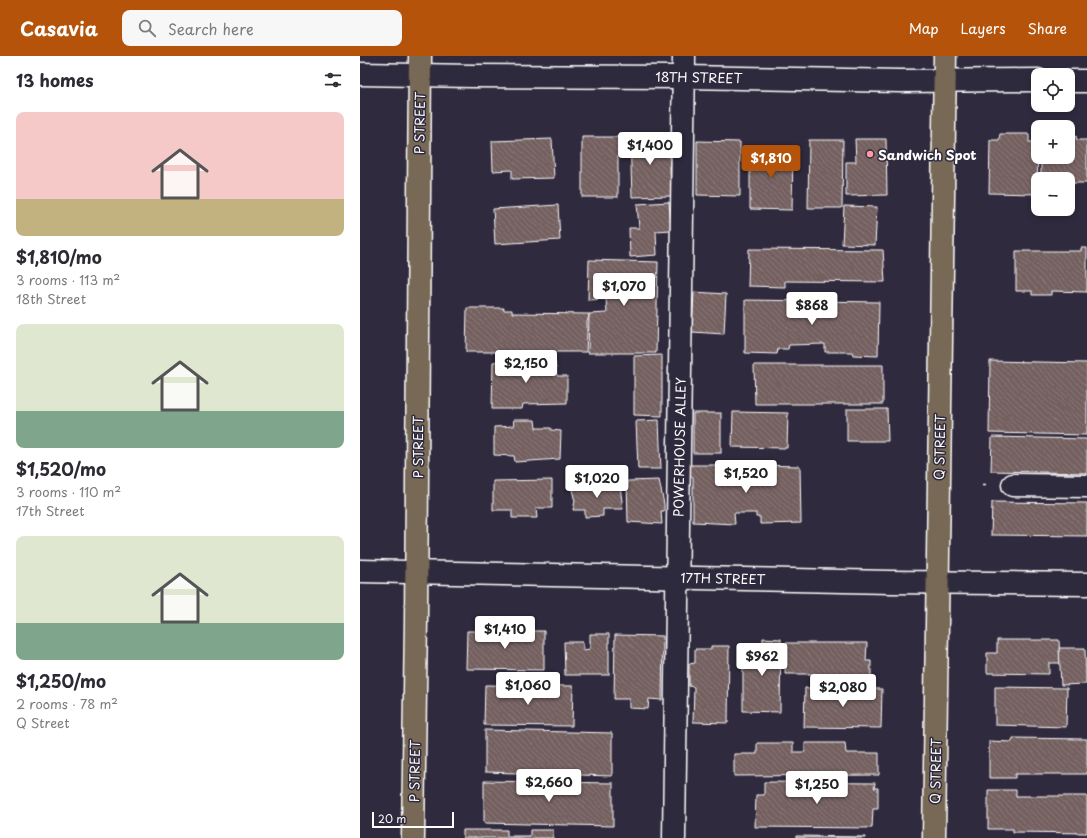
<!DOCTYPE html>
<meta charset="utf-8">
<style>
body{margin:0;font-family:"Playpen Sans",sans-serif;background:#f7f7f7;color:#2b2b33;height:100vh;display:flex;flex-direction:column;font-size:15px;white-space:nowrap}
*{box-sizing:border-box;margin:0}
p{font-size:13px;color:#7c7c81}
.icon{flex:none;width:22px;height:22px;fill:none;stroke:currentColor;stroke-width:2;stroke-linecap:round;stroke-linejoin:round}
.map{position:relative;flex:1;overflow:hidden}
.details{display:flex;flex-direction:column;background:#fff;width:360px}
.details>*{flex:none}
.fabs{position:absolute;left:671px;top:12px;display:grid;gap:8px}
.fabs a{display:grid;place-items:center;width:44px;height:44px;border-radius:8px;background:#fff;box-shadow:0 2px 6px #0003;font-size:20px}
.scale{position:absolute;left:12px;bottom:10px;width:82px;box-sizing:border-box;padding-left:4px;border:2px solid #fff;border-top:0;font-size:11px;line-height:14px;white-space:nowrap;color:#fff;-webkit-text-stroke:3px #2f2a3d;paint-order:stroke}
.price{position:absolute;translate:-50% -34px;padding:0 9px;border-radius:4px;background:#fff;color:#222;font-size:13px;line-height:26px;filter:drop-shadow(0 1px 2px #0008)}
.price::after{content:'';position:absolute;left:50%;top:24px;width:12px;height:9px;margin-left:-6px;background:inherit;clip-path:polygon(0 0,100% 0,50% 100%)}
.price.on{background:#b45309;color:#fff}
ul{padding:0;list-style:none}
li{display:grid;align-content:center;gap:8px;height:212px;padding:0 16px}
li span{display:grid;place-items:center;height:124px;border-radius:8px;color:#555}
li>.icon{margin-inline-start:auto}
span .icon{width:72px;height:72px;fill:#fffc;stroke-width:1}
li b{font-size:17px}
h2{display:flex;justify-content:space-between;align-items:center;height:48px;padding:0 16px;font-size:17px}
header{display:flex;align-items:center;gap:24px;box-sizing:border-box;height:56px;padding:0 20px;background:#b45309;color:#fff}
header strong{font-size:19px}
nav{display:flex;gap:22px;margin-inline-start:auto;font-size:14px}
.search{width:280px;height:36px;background:#f7f7f7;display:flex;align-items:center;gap:10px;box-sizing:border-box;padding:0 14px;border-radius:8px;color:#7c7c81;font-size:15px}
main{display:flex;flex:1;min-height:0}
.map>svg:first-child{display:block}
.building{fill:url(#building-back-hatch);stroke:#fff}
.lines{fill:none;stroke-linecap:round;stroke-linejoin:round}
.minor-casing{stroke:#fff;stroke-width:25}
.major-casing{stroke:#fff;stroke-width:25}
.path{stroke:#fff;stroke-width:2.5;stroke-dasharray:4 3;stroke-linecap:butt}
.minor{stroke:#2f2a3d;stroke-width:22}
.major{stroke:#776954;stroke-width:22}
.poi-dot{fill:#ff9aa2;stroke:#2f2a3d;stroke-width:1.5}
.labels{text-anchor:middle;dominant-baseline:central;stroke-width:3;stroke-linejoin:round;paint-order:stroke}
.street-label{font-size:13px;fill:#fff;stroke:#2f2a3d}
.poi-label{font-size:13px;font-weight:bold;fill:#fff;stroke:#2f2a3d;text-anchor:start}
</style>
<header>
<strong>Casavia</strong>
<div class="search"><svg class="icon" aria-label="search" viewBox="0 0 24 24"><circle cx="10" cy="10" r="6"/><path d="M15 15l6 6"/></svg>Search here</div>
<nav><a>Map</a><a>Layers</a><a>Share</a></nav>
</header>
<main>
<section class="details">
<h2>13 homes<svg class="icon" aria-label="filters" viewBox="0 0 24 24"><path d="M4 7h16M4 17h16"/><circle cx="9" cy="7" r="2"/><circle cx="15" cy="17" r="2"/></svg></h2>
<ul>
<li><span style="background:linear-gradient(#f6c9c9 70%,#c2b280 0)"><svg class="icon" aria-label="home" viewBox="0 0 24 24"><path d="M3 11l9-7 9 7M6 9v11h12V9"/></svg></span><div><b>$1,810/mo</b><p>3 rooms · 113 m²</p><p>18th Street</p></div></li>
<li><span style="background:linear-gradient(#dfe7d0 70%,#7fa58c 0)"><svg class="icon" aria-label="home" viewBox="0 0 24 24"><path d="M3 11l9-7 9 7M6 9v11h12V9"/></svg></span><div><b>$1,520/mo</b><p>3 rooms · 110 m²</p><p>17th Street</p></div></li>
<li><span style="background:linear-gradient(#dfe7d0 70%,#7fa58c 0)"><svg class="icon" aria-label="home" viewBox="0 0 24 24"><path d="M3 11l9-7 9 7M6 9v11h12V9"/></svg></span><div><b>$1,250/mo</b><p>2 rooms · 78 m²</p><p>Q Street</p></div></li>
</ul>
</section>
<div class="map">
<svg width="727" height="782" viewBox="0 0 727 782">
<defs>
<pattern id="building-back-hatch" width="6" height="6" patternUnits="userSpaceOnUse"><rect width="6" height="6" fill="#746061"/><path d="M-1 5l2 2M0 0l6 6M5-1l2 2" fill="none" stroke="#897879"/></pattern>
</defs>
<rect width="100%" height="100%" fill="#2f2a3d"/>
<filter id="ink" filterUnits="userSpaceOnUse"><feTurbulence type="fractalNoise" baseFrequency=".025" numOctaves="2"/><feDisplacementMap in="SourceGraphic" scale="8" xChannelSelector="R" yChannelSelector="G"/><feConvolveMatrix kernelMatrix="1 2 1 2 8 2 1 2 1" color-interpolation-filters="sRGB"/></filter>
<g filter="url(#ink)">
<g class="building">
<polygon points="640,78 669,78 669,86 678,86 677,138 629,137 630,84 639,84"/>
<polygon points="309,79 311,140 272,141 270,80"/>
<polygon points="708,80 716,80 717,84 727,84 727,127 708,127 708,123 681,123 681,101 708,101"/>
<rect x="222" y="81" width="36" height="60"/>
<polygon points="192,83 194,122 152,123 152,114 133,115 132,85"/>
<polygon points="495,83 526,83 527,139 486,140 486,106 496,106"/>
<polygon points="449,84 483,84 482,152 448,152"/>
<polygon points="337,85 380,86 380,140 337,139"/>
<polygon points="390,92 433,93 432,154 390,153"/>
<polygon points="309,146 311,174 296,175 297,199 270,201 269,172 279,172 277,148"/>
<polygon points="198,149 200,184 135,188 133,153"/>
<polygon points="484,150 517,151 515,189 482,188"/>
<polygon points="721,192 727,192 727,236 691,235 691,239 672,239 672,235 656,235 656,195 721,195"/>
<polygon points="389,193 523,194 525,226 425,225 425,231 388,230"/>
<polygon points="229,204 298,206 296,297 228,297 229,258 247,257 246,243 228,244"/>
<polygon points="334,236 366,238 364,278 332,276"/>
<polygon points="385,244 519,246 518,300 493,299 492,296 465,296 465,288 429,289 428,293 418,293 417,298 385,297"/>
<polygon points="107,252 144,252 143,254 152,254 152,257 229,258 228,264 227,265 227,277 226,296 106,296"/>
<polygon points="302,299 302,360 274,359 274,300"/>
<polygon points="140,301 157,302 157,305 195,306 197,320 207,320 207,347 163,348 162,353 132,353 133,306 141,305"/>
<polygon points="630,305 727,307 727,379 629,377"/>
<polygon points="394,309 523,309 523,348 395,348"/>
<polygon points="487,353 527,353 528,385 487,385"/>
<polygon points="373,356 428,357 427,392 372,391"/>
<rect x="333" y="357" width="28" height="40"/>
<polygon points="153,364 175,364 176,372 191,372 191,374 201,375 200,403 155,406 154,400 134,399 134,371 154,370"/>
<polygon points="299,364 301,413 278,413 276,365"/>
<polygon points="632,381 727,383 727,417 631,415"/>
<polygon points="327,409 381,409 383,422 394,422 392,409 440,410 441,467 400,468 400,461 396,461 396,457 374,457 375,468 333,466 333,421 327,421"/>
<polygon points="192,424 192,452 176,452 177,462 152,462 152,454 133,454 133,425"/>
<polygon points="299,424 304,448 304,455 301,455 302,468 268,466 267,425"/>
<polygon points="216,429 260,430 263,453 243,453 243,460 225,461 225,454 213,454 215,445 212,434"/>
<polygon points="632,446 727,447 727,480 631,479"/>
<polygon points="107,575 184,575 184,614 106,613"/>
<polygon points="230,578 249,578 249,619 205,619 204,586 223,586 223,594 230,593"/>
<polygon points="255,579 303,580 302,644 289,643 288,653 269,652 269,643 254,643"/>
<polygon points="403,582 421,583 420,656 383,655 383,590 403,590"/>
<polygon points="637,584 699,584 700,607 689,607 689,618 627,617 627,597 637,597"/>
<polygon points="426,587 507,587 506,605 511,605 511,625 458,624 458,618 425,618"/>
<polygon points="351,590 369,590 368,667 333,666 334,631 329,630 329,608 335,607 335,593 351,593"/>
<polygon points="699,592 725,592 726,628 701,629"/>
<polygon points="125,629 213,630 212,670 124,669"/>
<polygon points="635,631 707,632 706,671 635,669"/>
<polygon points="445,632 522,633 521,672 444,671"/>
<polygon points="125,674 252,677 252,720 125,716"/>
<polygon points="653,682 727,683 727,718 655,718 655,722 629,722 629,685 652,686"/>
<polygon points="397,687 433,687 433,696 445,696 445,687 485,687 486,697 519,697 519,719 374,720 374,698 397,698"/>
<polygon points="124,725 253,727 253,770 124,767"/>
<polygon points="404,726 515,727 514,732 518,732 518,753 513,753 512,772 395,771 396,739 404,739"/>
<polygon points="628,734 656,734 656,740 727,740 727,777 653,776 653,773 628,773"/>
<polygon points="103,774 147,774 147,780 170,780 170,774 193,774 193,782 103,782"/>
<polygon points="436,780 505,781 505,782 436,782"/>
</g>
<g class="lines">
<defs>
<g id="minor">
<polyline points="0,18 112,20 324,21 540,25 678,24"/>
<polyline points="708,25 727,25"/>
<polyline points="653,429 727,430"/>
<polyline points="0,515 530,526 727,528"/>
<polyline points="314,782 324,0"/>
</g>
<g id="major">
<polyline points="53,782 56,564 60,0"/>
<polyline points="574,782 585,0"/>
</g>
</defs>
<use href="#minor" class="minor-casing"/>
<use href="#major" class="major-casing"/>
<polyline class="path" points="622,429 629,429"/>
<use href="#minor" class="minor"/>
<use href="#major" class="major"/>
</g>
</g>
<circle class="poi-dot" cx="510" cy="98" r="4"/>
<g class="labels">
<g class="street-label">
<text transform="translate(339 21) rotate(1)">18TH STREET</text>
<text transform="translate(59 67) rotate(-89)">P STREET</text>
<text transform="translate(57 391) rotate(-90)">P STREET</text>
<text transform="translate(319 391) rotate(-89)">POWERHOUSE ALLEY</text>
<text transform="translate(579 391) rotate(-89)">Q STREET</text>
<text transform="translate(363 522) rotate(1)">17TH STREET</text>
<text transform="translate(54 715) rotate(-89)">P STREET</text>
<text transform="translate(575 715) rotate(-89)">Q STREET</text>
</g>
<g class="poi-label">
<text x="518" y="98">Sandwich Spot</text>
</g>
</g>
</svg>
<div class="fabs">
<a><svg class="icon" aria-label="locate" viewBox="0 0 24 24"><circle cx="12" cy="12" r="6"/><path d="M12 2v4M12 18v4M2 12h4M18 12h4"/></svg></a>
<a>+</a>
<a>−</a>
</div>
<div class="scale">20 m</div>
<b class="price" style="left:290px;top:110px">$1,400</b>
<b class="price on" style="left:411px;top:123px">$1,810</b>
<b class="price" style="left:264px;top:251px">$1,070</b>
<b class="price" style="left:452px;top:270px">$868</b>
<b class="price" style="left:166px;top:328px">$2,150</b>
<b class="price" style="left:386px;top:438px">$1,520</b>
<b class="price" style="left:237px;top:443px">$1,020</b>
<b class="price" style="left:145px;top:594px">$1,410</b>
<b class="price" style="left:402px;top:621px">$962</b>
<b class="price" style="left:168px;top:650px">$1,060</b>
<b class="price" style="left:483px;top:652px">$2,080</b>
<b class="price" style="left:189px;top:747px">$2,660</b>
<b class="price" style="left:457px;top:749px">$1,250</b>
</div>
</main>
